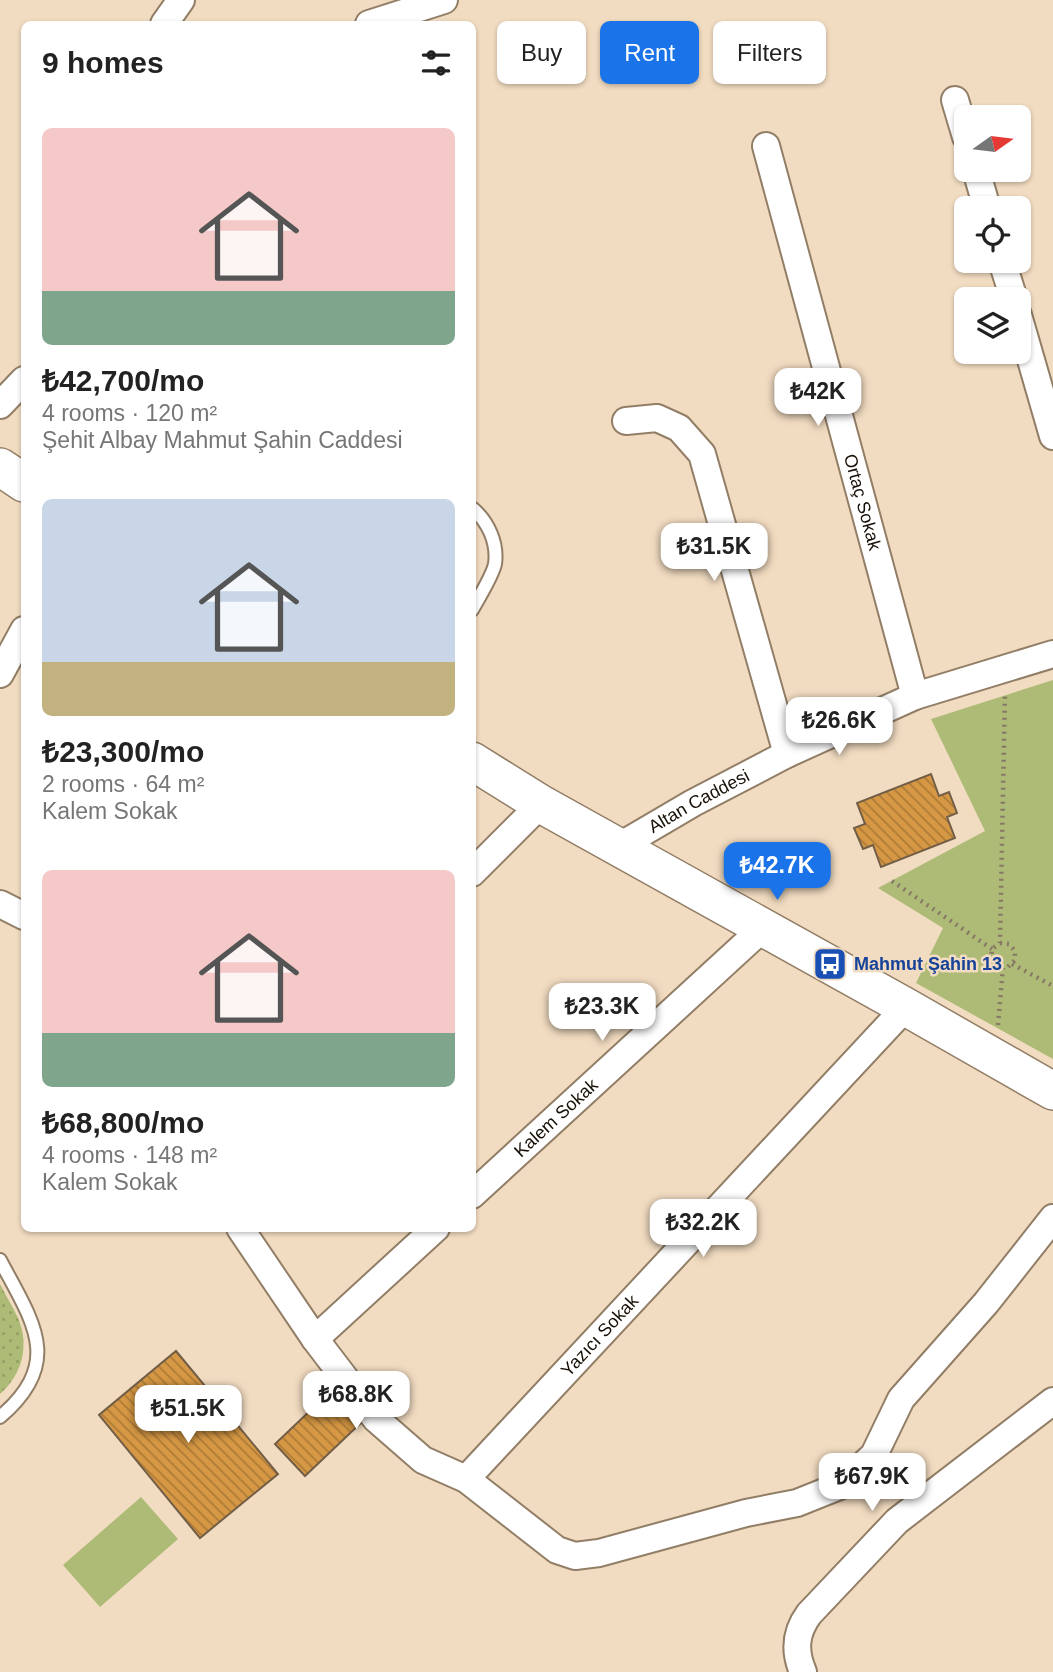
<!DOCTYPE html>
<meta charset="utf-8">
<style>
body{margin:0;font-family:Helvetica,sans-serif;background:#f6f6f6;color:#222;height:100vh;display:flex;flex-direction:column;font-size:26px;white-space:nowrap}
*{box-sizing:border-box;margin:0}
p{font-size:23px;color:#767676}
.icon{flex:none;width:38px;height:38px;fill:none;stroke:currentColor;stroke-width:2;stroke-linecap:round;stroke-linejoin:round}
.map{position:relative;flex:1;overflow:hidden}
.sheet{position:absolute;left:21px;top:21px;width:455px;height:1211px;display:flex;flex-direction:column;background:#fff;border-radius:10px;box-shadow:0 2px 5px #0004}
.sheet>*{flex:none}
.hud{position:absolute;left:497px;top:21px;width:450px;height:63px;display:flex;gap:14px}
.needle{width:46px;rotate:76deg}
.buttons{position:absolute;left:954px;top:105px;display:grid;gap:14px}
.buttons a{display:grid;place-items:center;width:77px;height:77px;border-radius:10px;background:#fff;box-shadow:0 2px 5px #0004;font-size:35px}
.price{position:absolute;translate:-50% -60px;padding:0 16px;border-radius:14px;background:#fff;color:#222;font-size:23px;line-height:46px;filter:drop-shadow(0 2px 4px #0008)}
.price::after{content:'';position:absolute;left:50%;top:42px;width:21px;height:16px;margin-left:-10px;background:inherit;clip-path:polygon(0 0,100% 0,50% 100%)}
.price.current{background:#1a73e8;color:#fff}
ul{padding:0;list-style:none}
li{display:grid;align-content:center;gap:14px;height:371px;padding:0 21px}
li span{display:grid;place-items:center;height:217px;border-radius:10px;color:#555}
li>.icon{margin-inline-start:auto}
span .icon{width:126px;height:126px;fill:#fffc;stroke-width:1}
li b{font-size:30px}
h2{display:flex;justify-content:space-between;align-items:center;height:84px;padding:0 21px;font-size:30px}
.tag{padding:0 24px;border-radius:10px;background:#fff;box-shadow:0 2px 5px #0004;font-size:24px;line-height:63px}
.tag.current{background:#1a73e8;color:#fff}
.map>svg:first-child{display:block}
.grass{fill:url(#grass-dots)}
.park{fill:#adbb76}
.building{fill:url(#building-back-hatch);stroke:#725e47;stroke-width:2}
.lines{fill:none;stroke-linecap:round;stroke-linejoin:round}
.lane-casing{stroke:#927e66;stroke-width:16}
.street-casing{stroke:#927e66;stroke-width:30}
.secondary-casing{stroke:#927e66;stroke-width:40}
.path{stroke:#877865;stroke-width:4.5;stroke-dasharray:2 5;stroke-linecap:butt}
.lane{stroke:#fff;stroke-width:12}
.street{stroke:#fff;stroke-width:26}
.secondary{stroke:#fff;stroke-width:37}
.labels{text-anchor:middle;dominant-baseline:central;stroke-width:5;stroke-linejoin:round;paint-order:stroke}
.street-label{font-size:18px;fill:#181007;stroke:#f2dcc1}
.transit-label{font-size:18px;font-weight:bold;fill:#164399;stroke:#f2dcc1;text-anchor:start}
</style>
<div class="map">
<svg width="1053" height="1672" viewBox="0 0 1053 1672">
<defs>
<pattern id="grass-dots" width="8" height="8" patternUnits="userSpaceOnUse" patternTransform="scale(1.75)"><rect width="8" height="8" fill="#adbb76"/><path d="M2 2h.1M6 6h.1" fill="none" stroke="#94a065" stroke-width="1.8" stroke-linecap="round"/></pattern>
<pattern id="building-back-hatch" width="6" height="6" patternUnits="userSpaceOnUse" patternTransform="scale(1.75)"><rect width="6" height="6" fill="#d69844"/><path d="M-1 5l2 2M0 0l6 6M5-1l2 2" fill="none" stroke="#ad7b37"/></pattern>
</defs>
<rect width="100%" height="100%" fill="#f2dcc1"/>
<path class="grass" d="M0 1284C6 1296 13 1307 18 1318 30 1346 22 1375 0 1394Z"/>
<g class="park">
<polygon points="1053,680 1053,1059 916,983 943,928 878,888 985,831 931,719"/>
<polygon points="141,1497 178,1539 100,1607 63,1565"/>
</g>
<g class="building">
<polygon points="931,774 939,796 949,792 957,813 947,817 955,838 881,867 873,845 863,849 854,828 865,824 857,803"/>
<polygon points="176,1351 278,1474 200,1538 99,1415"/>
<polygon points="335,1387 364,1420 305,1476 275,1444"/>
</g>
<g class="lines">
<defs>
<g id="lane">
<path d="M472 508C488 521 498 543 495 564 492 577 479 597 472 610"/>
<path d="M0 1260C32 1321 65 1362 0 1417"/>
</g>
<g id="street">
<polyline points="164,24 181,0"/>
<polyline points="369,24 444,0"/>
<polyline points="955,100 966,137"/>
<path id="s1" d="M766 146 915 696"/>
<polyline points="976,170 987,208"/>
<polyline points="1002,261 1014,299"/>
<polyline points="1018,315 1053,436"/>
<polyline points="0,405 24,380"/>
<polyline points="626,421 657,418 679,428 702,454 787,754"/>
<polyline points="0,674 24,630"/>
<path id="s2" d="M618 847 693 803 787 754 915 696 1053 654"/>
<polyline points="472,873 541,804"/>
<polyline points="0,904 24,916"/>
<path id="s3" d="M472 1195 764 927"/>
<polyline points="240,1228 315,1339 376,1419 423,1460 466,1479 557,1550 575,1556 599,1553 746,1513 797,1503 842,1485 874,1455 901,1399 986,1303 1053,1218"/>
<polyline points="315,1339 436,1228"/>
<path id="s4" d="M466 1479 906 1007"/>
<path d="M803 1672C794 1651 795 1633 809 1614L897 1521 1053 1401"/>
</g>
<g id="secondary">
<polyline points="0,467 24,483"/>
<polyline points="472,761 541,804 906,1007 1053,1091"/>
</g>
</defs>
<use href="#lane" class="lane-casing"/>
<use href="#street" class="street-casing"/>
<use href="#secondary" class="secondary-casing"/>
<g class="path">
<polyline points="892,881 992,949"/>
<path d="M1000 943 1009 944 1015 951V960L1008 967C999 969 994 966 991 958L992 949 1000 943 1005 694"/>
<polyline points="1012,964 1053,986"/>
<polyline points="998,1025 1003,968"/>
</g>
<use href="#lane" class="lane"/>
<use href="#street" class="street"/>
<use href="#secondary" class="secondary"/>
</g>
<defs>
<symbol id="bus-square" viewBox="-11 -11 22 22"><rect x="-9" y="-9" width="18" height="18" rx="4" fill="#1a4fb4" stroke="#f2dcc1"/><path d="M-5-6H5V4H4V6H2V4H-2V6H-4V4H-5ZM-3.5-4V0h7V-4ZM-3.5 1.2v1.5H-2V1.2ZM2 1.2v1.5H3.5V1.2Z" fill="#fff"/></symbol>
</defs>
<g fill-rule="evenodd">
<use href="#bus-square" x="811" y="945" width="38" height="38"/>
</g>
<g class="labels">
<g class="street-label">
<text stroke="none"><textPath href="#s1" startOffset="369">Ortaç Sokak</textPath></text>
<text stroke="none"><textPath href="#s2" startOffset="93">Altan Caddesi</textPath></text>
<text stroke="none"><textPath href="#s3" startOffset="114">Kalem Sokak</textPath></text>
<text stroke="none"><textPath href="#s4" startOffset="196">Yazıcı Sokak</textPath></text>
</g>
<g class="transit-label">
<text x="854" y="964">Mahmut Şahin 13</text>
</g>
</g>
</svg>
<div class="buttons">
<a><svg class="needle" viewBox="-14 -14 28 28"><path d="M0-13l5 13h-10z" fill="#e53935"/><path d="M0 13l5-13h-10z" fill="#767676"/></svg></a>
<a><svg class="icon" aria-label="locate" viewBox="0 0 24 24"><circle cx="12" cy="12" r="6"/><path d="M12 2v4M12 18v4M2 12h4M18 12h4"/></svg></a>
<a><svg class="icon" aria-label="layers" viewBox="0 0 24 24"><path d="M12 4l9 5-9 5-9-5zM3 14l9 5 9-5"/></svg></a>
</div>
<b class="price" style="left:818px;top:428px">₺42K</b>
<b class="price" style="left:714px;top:583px">₺31.5K</b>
<b class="price" style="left:839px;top:757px">₺26.6K</b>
<b class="price current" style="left:777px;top:902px">₺42.7K</b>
<b class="price" style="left:602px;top:1043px">₺23.3K</b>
<b class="price" style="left:703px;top:1259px">₺32.2K</b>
<b class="price" style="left:356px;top:1431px">₺68.8K</b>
<b class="price" style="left:188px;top:1445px">₺51.5K</b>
<b class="price" style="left:872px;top:1513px">₺67.9K</b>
<div class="hud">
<a class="tag">Buy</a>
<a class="tag current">Rent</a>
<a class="tag">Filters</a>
</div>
<section class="sheet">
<h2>9 homes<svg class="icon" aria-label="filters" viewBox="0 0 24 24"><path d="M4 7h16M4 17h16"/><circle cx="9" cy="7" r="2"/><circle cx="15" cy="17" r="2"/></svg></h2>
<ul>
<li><span style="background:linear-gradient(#f6c9c9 75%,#7fa58c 0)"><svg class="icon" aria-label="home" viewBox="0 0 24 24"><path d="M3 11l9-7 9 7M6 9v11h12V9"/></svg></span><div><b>₺42,700/mo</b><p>4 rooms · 120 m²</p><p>Şehit Albay Mahmut Şahin Caddesi</p></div></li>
<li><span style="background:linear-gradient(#c9d6e8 75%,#c2b280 0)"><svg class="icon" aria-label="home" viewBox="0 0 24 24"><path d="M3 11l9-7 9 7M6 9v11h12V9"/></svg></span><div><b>₺23,300/mo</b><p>2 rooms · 64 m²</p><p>Kalem Sokak</p></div></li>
<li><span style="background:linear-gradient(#f6c9c9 75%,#7fa58c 0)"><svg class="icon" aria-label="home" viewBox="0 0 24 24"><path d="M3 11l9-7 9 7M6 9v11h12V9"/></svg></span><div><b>₺68,800/mo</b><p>4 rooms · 148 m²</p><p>Kalem Sokak</p></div></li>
</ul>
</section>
</div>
